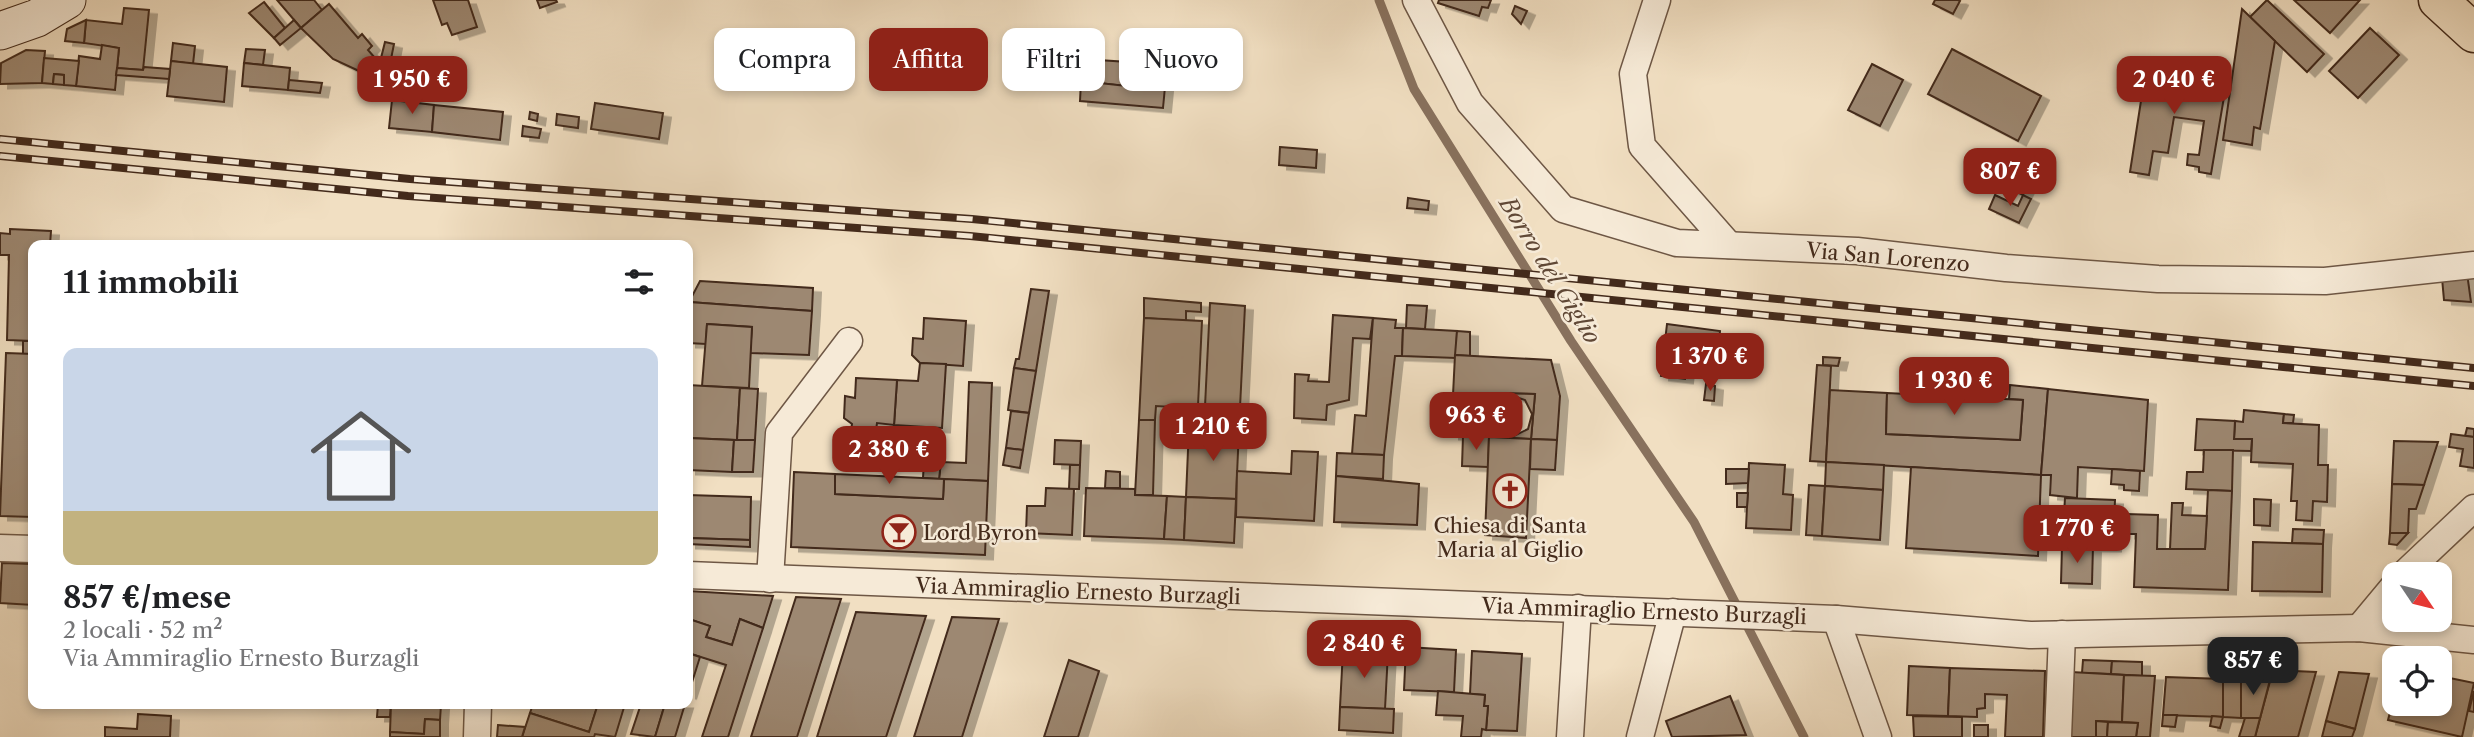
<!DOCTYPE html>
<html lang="it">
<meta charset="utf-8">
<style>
body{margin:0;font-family:"Libre Caslon Text",serif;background:#f6f6f6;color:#202124;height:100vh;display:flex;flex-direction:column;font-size:26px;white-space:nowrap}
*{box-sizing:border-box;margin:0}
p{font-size:23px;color:#757577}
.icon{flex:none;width:38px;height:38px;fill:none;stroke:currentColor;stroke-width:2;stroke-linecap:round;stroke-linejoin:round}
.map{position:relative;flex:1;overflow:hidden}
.sheet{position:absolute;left:28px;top:240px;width:665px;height:469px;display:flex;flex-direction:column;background:#fff;border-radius:14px;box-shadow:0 4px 10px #0003}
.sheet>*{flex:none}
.top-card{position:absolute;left:714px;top:28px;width:665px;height:63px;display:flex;gap:14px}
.needle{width:46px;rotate:125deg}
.tools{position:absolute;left:2382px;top:562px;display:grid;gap:14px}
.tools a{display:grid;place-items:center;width:70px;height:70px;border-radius:14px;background:#fff;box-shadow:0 4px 10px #0003;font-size:35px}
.price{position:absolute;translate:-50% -60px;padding:0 16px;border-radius:14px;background:#8f2418;color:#fff;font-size:23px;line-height:46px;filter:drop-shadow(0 2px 4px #0008)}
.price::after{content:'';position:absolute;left:50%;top:42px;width:21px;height:16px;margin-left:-10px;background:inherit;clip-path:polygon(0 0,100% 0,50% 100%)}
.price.selected{background:#222;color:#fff}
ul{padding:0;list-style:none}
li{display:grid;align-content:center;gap:14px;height:371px;padding:0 35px}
li span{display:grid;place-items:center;height:217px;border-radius:14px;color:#555}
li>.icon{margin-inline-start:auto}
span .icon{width:126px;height:126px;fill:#fffc;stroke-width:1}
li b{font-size:30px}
h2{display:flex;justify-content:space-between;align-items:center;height:84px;padding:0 35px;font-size:30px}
.pill{padding:0 24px;border-radius:14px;background:#fff;box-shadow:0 4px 10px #0003;font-size:24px;line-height:63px}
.pill.selected{background:#8f2418;color:#fff}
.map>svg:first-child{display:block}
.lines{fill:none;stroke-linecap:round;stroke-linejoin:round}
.stream{stroke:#88715d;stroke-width:9}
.building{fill:#9d8872;stroke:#432a1b;stroke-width:2;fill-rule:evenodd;filter:url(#shadow)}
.street-casing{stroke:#6e5745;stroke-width:29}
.secondary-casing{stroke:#432a1b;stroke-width:39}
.primary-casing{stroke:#432a1b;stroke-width:41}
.street{stroke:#f6ead7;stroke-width:26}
.secondary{stroke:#f6ead7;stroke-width:37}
.primary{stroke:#f1dfc2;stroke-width:38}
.rail-casing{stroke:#432a1b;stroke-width:8}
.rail{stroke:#f6ead7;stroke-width:5;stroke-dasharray:16;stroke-linecap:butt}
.labels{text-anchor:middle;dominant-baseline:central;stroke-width:5;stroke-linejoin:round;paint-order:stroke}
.street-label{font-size:21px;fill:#432a1b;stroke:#f6ead7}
.poi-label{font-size:21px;fill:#432a1b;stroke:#f6ead7}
.water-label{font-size:23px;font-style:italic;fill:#604836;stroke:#f6ead7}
</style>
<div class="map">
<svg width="2474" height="737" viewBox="0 0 2474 737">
<defs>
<filter id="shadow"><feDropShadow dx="8" dy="4.5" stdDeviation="0" flood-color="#0004"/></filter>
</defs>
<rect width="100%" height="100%" fill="#f1dfc2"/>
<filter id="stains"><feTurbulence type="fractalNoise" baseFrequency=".00286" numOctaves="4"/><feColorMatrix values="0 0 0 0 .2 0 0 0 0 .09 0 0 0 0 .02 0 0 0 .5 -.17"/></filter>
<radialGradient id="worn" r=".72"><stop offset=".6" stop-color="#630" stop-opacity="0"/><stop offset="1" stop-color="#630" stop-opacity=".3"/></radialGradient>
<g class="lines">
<polyline class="stream" points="1379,0 1414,89 1571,341 1694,522 1804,737"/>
</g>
<g class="building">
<polygon points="277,0 314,0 322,10 301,28"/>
<polygon points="433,0 468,0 477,27 452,35 447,23 442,25"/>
<polygon points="537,0 556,0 557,2 540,8"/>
<polygon points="1439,0 1491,0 1488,8 1482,7 1479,16 1438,3"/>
<polygon points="1935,0 1958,0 1960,1 1953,14 1933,4"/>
<polygon points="2267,0 2324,54 2307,72 2250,17"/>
<polygon points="2294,0 2360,0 2330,33"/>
<polygon points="264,2 285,28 274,38 249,13"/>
<polygon points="329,4 358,38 362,34 372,46 368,50 375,58 359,71 333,59 301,28"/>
<polygon points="1515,6 1527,11 1521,24 1512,14"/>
<polygon points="124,8 149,10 143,70 117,68 119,48 84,43 86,20 122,24"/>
<polygon points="2242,9 2275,41 2260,129 2254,127 2252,145 2223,140"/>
<polygon points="86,20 84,43 65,41 67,29"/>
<polygon points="294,20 301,28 280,45 274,38"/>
<polygon points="2370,28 2399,55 2358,98 2329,71"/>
<polygon points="385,42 394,44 390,64 380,62"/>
<polygon points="173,43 195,46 193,64 171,61"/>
<polygon points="102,45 119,48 115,90 76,86 79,56 100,59"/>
<polygon points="246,49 265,50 263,65 244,63"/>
<polygon points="1952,49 2041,96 2018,141 1928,94"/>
<polygon points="26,50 45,51 42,83 0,84 1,63"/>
<polygon points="44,58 79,61 76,86 64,85 64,75 54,74 53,84 42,83"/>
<polygon points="1083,59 1128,62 1126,86 1081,81"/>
<polygon points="171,61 227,67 224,102 167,96"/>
<polygon points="1128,62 1167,66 1163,108 1080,101 1081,81 1126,86"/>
<polygon points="2147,62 2188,68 2185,85 2225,91 2211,174 2199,172 2199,167 2187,165 2188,154 2199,155 2204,121 2174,117 2168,153 2153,151 2149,175 2130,172"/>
<polygon points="244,63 290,68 288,90 242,86"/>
<polygon points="1872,64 1903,80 1880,126 1848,110"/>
<polygon points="144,67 170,69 169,79 116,75 117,68 143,70"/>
<polygon points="379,70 388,72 383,92 375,90"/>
<polygon points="54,74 64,75 64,85 53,84"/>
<polygon points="289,80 322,83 320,93 288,90"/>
<polygon points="392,100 434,105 432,132 389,128"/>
<polygon points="595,103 663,113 659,139 591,129"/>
<polygon points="434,105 503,112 500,140 432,132"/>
<polygon points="530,112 538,114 537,121 529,119"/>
<polygon points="557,114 579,117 578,128 556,125"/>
<polygon points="523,126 541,129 539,138 522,136"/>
<polygon points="1280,147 1317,150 1316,168 1279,165"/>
<polygon points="2009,166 2032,176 2023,195 2001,184"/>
<polygon points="1995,195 2018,206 2023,195 2031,199 2019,223 1989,209"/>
<polygon points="1408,198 1429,201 1428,210 1407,208"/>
<polygon points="10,229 51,231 50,245 33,245 33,341 7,340 9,255 0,255 0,233 10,234"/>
<polygon points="2467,273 2471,302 2444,300 2442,278"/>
<polygon points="700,281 813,288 812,311 689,302"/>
<polygon points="1031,289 1049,291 1036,371 1014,368 1016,359 1019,359"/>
<polygon points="1144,298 1201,303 1201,312 1186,311 1186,321 1144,318"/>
<polygon points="689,302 812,311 809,355 750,353 752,327 707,324 706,344 688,343"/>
<polygon points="1210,303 1245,306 1239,428 1204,427"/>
<polygon points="1407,305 1427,306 1425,329 1406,328"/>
<polygon points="1333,315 1373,318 1370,339 1353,338 1349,400 1327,405 1326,420 1294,418 1295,374 1309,375 1308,381 1329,382"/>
<polygon points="924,318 966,321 963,366 920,363 912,355 913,338 923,339"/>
<polygon points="1144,318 1202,321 1197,427 1187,427 1188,408 1156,406 1155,420 1139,420"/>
<polygon points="1373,318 1396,320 1395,328 1403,328 1402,356 1395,356 1384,455 1352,454 1355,415 1366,416"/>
<polygon points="707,324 752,327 749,388 702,386"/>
<polygon points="1667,324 1720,331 1717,363 1687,360 1685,379 1661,376"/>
<polygon points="1403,328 1457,331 1456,358 1402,356"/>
<polygon points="1457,331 1470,332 1470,356 1455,355"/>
<rect x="23" y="341" width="10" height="13"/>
<polygon points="6,353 33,354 33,517 0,516"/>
<polygon points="1455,355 1551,360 1560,396 1557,440 1531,439 1535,394 1491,393 1489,437 1451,435"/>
<polygon points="1823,357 1840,358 1838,366 1823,365"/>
<polygon points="920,363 946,364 942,428 894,425 897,380 918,381"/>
<polygon points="1817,365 1831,366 1826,462 1810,461"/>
<polygon points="1014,368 1036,371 1029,413 1008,410"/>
<polygon points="856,378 897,380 894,425 877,423 875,438 850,436 852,424 844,418 845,396 855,398"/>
<polygon points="969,382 992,383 988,481 939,479 941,462 966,463"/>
<polygon points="1706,384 1715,386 1714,401 1704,400"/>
<polygon points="688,385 740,388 737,440 688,438"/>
<polygon points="2010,385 2048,389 2041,475 1826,462 1830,390 1887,393 1886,434 2020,440 2023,400 2009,399"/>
<polygon points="740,388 758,389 755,440 737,440"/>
<polygon points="2048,389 2148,400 2144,471 2078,467 2077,498 2050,495 2051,475 2041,475"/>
<path d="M1491 393 1535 394 1531 439 1489 437ZM1510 395 1525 400 1532 414 1528 429 1512 437 1497 431 1491 416 1497 401Z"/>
<polygon points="1887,393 2023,400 2020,440 1886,434"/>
<polygon points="2244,410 2284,414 2283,423 2319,425 2318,465 2328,465 2327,502 2313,501 2312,521 2296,520 2297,501 2291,501 2293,464 2251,462 2252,439 2234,439 2235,421 2243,422"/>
<polygon points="1011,411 1029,413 1023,450 1006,448"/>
<polygon points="2284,414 2294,415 2293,423 2283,423"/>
<polygon points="2197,419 2235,421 2234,439 2252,439 2251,451 2195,450"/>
<polygon points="1139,420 1155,420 1153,495 1135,495"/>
<polygon points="1189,427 1239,428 1236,499 1186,497"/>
<polygon points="2467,428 2474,429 2474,437 2465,436"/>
<polygon points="2451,434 2474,437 2474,468 2460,466 2463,449 2449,447"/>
<polygon points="1463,436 1489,437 1488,467 1462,466"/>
<polygon points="1489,437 1531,439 1526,538 1485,535"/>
<polygon points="688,438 734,440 732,472 688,470"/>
<polygon points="1531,439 1557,440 1555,470 1530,469"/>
<polygon points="734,440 755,440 753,472 732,472"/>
<polygon points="1055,440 1081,441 1080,465 1054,464"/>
<polygon points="2394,441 2438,442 2424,485 2392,484"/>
<polygon points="1006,448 1023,450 1020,468 1003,465"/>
<polygon points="2204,450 2233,450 2232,491 2186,489 2187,472 2203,472"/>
<polygon points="1292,451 1318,452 1314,521 1236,517 1237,471 1291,474"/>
<polygon points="1337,453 1384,455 1383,479 1336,476"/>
<polygon points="924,461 941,462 939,479 923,478"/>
<polygon points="1826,462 1884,465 1883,490 1825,486"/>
<polygon points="1749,463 1785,465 1783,494 1793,495 1791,530 1746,528"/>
<polygon points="1070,465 1080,465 1079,489 1069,489"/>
<polygon points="1911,467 2041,475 2038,556 1906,548"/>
<polygon points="1726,469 1749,469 1748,483 1726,484"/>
<polygon points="2112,469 2140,471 2139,491 2124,490 2124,485 2111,484"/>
<polygon points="1106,471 1120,472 1120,488 1105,488"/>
<polygon points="794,472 835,474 835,494 943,499 944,479 988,481 985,555 791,547"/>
<polygon points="835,474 944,479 943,499 835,494"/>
<polygon points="1336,476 1419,484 1417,525 1334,522"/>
<polygon points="2392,484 2424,485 2416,509 2409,509 2408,533 2390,533"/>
<polygon points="1809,485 1825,486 1822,536 1806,535"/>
<polygon points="1825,486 1883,490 1880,540 1822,536"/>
<polygon points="1046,488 1074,489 1072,535 1026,533 1027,506 1045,506"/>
<polygon points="1086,488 1135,489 1135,495 1167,496 1164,539 1084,536"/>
<polygon points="2208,490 2232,491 2228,590 2134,587 2136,534 2127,534 2127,514 2158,515 2157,549 2205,549"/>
<polygon points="1737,493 1748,493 1747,507 1737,507"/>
<polygon points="688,495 751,497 750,540 688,538"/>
<polygon points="1167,496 1186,497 1184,540 1164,539"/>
<polygon points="1186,497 1236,499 1234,543 1184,540"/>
<polygon points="2065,498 2115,500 2113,547 2062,546"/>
<polygon points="2254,499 2271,500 2270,526 2254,525"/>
<polygon points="2172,503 2183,503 2182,515 2207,516 2205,549 2170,549"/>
<polygon points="2293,529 2324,530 2323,544 2292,543"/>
<polygon points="2390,533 2408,533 2397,545 2389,544"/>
<polygon points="688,538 750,540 750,547 688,544"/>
<polygon points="2253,542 2323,544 2322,592 2252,591"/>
<polygon points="2062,546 2093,546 2092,584 2061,583"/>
<polygon points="2,563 33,564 33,605 0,603"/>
<polygon points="688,591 773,596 763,628 740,619 732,645 706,637 710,626 692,620 688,633"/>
<polygon points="796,597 841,599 797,737 751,737"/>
<polygon points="856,612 926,616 886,737 817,737"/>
<polygon points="952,617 999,619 962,737 914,737"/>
<polygon points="740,619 763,628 728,737 702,737 726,665 688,653 688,633 692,620 710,626 706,637 732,645"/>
<polygon points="1406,647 1456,650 1454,692 1404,690"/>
<polygon points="1343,650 1388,652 1385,709 1340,707"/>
<polygon points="1472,651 1522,654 1517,731 1486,730 1488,706 1484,706 1485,695 1470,694"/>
<polygon points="688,653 700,657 688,695"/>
<polygon points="1069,660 1099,671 1078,737 1044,737"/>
<polygon points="2083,660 2112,661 2111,674 2082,673"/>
<polygon points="2112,661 2142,662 2142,676 2111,674"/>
<polygon points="1909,666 1950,668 1948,716 1907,715"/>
<polygon points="1950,668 2045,671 2043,737 2005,737 2007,695 1985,694 1985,708 1977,709 1977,717 1948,716"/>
<polygon points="2273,670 2316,672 2298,737 2255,737"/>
<polygon points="2071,672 2124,675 2122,722 2096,721 2096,737 2070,737"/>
<polygon points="2339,672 2369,674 2355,729 2326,721"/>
<polygon points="2124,675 2155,676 2150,737 2136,737 2138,723 2122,722"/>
<polygon points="2440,676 2474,683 2462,737 2388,720 2394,697 2394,704 2440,704"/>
<polygon points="2166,677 2223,679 2223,717 2163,715"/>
<polygon points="2223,679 2241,679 2241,718 2223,717"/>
<polygon points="2241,679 2270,680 2260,718 2241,718"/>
<polygon points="1438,691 1485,695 1484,706 1488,706 1486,730 1482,729 1481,737 1461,737 1463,716 1436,715"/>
<polygon points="2474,691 2474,712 2469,711"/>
<polygon points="1730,696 1746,735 1672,737 1666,721"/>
<polygon points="378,704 391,704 390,717 377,717"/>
<polygon points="391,704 441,705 440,720 425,719 424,734 390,732"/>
<polygon points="533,704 598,704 589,732 530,713"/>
<polygon points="598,704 625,704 615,737 595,734 594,737 522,737 530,713 589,732"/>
<polygon points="641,704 665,704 655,737 631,734"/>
<polygon points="665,704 685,704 675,737 655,737"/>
<polygon points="1340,707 1394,709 1393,733 1339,730"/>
<polygon points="138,714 171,716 170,737 105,737 105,727 137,729"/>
<polygon points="2163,715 2177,715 2175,727 2162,726"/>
<polygon points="1913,716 1962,717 1962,737 1914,737"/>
<polygon points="2212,716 2223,717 2220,728 2210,726"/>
<polygon points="2245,718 2260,718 2255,737 2239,737"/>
<polygon points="425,719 440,720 440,737 390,737 390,732 424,734"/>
<polygon points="2096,721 2108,722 2107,737 2096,737"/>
<polygon points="2326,721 2355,729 2352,737 2322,737"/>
<polygon points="2108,722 2138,723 2136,737 2107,737"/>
<polygon points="498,725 525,727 522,737 497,737"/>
<rect x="1974" y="725" width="14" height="12"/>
</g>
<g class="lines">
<defs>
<g id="street">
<polyline points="1416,0 1470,103 1563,209 1677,243 1857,251 2006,268 2158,279 2325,281 2474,265"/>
<polyline points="1657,0 1633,74 1642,146 1729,245"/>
<polyline points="0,548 33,549"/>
<polyline points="2404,574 2474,508"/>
<polyline points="688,575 1836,619 2030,635 2359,628 2474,640"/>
<polyline points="770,579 779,433 849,341"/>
<polyline points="1836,619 1878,737"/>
<polyline points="2359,628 2394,586"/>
<polyline points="477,737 478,704"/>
<polyline points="1570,737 1578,608"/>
<polyline points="1640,737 1673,612"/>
<polyline points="2058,737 2062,634"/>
</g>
<polyline id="secondary" points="0,31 37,18 67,0"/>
<polyline id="primary" points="2438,0 2474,33"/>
</defs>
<use href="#street" class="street-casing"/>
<use href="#secondary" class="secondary-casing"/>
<use href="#primary" class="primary-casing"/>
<use href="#street" class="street"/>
<use href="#secondary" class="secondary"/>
<use href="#primary" class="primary"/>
<defs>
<g id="rail">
<polyline points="0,139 410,179 972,219 2474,368"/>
<polyline points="0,156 408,196 970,236 2474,386"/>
</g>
</defs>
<use href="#rail" class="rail-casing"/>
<use href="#rail" class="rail"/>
</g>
<defs>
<symbol id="church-ring" viewBox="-11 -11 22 22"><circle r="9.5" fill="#f6ead7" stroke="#8f2418" stroke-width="1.5"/><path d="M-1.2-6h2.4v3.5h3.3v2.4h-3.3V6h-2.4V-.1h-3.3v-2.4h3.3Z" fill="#8f2418"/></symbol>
<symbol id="bar-ring" viewBox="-11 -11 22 22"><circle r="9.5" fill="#f6ead7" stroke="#8f2418" stroke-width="1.5"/><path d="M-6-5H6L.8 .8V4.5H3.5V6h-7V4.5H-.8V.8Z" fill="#8f2418"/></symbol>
</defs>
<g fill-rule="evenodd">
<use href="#church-ring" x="1491" y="472" width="38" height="38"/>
<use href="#bar-ring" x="880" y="513" width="38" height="38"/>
</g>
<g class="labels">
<g class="street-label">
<text transform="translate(1888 257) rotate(5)">Via San Lorenzo</text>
<text transform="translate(1078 591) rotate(2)">Via Ammiraglio Ernesto Burzagli</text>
<text transform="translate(1644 611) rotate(2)">Via Ammiraglio Ernesto Burzagli</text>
</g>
<g class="poi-label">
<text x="1510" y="525">Chiesa di Santa<tspan x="1510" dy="24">Maria al Giglio</tspan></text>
<text x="923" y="532" text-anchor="start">Lord Byron</text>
</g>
<g class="water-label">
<text transform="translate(1550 270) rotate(58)">Borro del Giglio</text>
</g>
</g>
<rect width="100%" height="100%" filter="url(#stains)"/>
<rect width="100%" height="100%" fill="url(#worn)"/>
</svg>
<div class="tools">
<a><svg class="needle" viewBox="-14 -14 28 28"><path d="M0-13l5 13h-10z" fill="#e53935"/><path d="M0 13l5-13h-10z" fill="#757577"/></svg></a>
<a><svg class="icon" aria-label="locate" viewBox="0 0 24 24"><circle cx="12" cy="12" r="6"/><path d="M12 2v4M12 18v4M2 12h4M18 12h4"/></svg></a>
</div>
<b class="price" style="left:412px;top:116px">1 950 €</b>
<b class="price" style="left:2174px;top:116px">2 040 €</b>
<b class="price" style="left:2010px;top:208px">807 €</b>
<b class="price" style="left:1710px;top:393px">1 370 €</b>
<b class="price" style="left:1954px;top:417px">1 930 €</b>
<b class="price" style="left:1476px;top:452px">963 €</b>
<b class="price" style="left:1213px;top:463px">1 210 €</b>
<b class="price" style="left:889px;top:486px">2 380 €</b>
<b class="price" style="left:2077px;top:565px">1 770 €</b>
<b class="price" style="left:1364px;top:680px">2 840 €</b>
<b class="price selected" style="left:2253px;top:697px">857 €</b>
<div class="top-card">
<a class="pill">Compra</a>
<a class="pill selected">Affitta</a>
<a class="pill">Filtri</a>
<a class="pill">Nuovo</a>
</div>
<section class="sheet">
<h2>11 immobili<svg class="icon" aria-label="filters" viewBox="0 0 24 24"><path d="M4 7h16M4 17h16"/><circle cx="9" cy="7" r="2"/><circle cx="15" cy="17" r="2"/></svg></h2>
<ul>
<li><span style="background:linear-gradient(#c9d6e8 75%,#c2b280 0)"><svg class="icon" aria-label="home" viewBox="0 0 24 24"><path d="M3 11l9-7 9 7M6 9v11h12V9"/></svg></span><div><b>857 €/mese</b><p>2 locali · 52 m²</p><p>Via Ammiraglio Ernesto Burzagli</p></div></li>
</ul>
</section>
</div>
